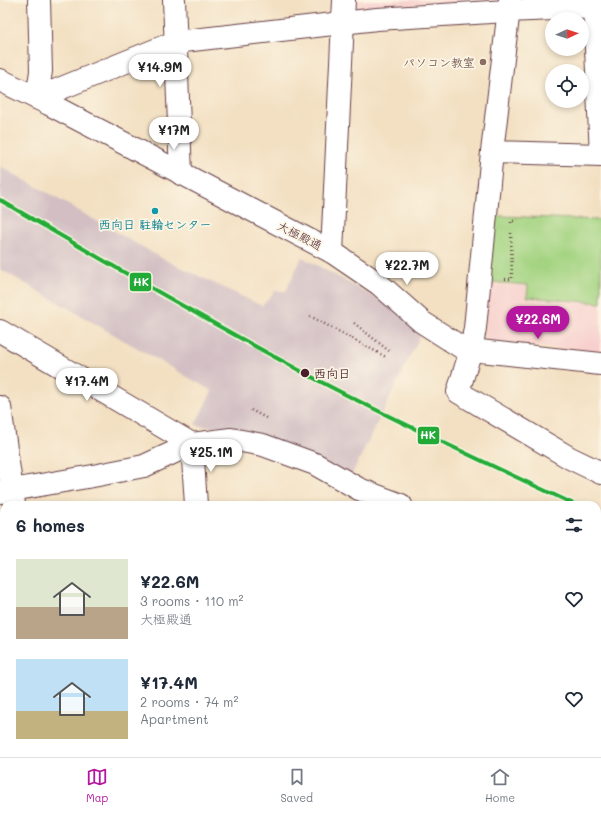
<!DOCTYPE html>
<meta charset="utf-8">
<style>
body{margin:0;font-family:Mali,"Klee One",sans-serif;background:#f6f6f7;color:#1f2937;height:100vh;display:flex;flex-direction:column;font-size:15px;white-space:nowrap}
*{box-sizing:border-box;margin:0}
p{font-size:13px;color:#747a83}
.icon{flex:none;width:22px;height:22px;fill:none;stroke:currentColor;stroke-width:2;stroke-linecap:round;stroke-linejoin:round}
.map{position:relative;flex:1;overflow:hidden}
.details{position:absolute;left:0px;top:501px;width:601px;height:256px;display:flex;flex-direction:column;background:#fff;border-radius:12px 12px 0 0;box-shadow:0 2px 6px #0003}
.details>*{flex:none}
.needle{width:26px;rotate:87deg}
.fabs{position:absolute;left:545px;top:12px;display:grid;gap:8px}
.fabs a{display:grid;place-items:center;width:44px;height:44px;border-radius:50%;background:#fff;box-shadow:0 2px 6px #0003;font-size:20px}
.price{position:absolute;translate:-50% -34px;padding:0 9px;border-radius:14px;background:#fff;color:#222;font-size:13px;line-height:26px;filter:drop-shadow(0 1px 2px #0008)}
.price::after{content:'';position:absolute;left:50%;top:24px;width:12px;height:9px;margin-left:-6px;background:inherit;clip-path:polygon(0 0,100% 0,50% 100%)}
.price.current{background:#b5179e;color:#fff}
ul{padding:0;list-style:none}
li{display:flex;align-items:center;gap:12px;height:100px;padding:0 16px}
li span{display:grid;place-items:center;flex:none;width:112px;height:80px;border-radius:0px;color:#555}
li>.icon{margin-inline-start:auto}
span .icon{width:48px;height:48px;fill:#fffc;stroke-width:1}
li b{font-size:17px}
h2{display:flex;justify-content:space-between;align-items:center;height:48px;padding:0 16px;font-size:17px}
.menu{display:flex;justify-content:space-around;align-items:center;height:56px;border-top:1px solid #e0e1e3;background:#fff;font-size:11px;color:#747a83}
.menu a{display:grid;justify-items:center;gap:2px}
.menu .current{color:#b5179e}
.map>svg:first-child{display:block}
.built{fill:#f7d0cd}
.industrial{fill:#d2bec3}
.green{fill:#a4d482;stroke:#777a56}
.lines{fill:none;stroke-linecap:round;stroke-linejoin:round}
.minor-casing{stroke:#633c42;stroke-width:24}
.major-casing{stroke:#633c42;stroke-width:24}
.path{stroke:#633c42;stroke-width:2.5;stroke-dasharray:1 3;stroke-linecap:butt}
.minor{stroke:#fff;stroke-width:22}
.major{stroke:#fff;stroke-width:22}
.rail-1-casing{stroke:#fcf5e5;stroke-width:7}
.rail-1{stroke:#21ab36;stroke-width:4}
.education-dot{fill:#8d6e63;stroke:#fcf5e5;stroke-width:1.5}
.culture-dot{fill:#0f9aa8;stroke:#fcf5e5;stroke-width:1.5}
.stop-dot{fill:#4a1f2b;stroke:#fcf5e5;stroke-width:1.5}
.labels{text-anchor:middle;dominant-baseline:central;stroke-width:3.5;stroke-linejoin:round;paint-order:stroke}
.education-label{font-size:12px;font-weight:bold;fill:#785e54;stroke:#fcf5e5;text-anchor:end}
.culture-label{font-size:12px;font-weight:bold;fill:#0d838f;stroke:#fcf5e5}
.street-label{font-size:12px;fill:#4a1f2b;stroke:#fcf5e5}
.stop-label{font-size:12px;font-weight:bold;fill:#4a1f2b;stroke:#fcf5e5;text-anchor:start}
.line-badge{stroke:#fcf5e5;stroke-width:1.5}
.badge-label{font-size:11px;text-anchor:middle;font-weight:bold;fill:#fff}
</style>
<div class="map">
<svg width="601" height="757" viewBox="0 0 601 757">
<rect width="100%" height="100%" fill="#fcf5e5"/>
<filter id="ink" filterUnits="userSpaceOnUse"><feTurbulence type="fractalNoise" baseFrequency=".025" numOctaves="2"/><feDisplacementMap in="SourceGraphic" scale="8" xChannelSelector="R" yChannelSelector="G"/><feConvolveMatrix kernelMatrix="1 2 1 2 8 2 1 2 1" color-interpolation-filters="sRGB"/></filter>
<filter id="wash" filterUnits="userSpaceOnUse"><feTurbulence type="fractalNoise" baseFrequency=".012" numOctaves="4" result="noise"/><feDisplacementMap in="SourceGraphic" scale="16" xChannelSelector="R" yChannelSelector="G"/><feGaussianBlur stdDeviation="0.9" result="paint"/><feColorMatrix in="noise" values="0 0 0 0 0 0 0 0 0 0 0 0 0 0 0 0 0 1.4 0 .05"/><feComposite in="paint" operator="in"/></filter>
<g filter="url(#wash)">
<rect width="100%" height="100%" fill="#f3e0c2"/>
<g class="built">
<polygon points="355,0 498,0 358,14 355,8"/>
<polygon points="488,284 526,286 526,298 601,304 601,353 484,341"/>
</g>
<polygon class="industrial" points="0,166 165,260 262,306 275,291 286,291 302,257 389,305 421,334 352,474 248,432 195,425 212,391 0,269"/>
<g class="green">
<polygon points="501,216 601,220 601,303 527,297 528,285 491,282 487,272 495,217"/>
<polygon points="597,597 601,598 601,696 597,696"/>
</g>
</g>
<g filter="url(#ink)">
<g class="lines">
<defs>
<g id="minor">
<polyline points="39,0 41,71 37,98 175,42 377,19 507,11 601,7"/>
<polyline points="174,0 181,174"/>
<polyline points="510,0 492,152 475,328 471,350 458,392 570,458 601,473"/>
<polyline points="0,80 49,104 332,252 379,284 422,322 464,349 471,350"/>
<polyline points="492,152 601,155 594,7"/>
<polyline points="332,252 344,0"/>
<polyline points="0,331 192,444 196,505"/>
<polyline points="0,407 14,504"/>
<polyline points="0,492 93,476 144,466 192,444 231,439 263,445 315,464 359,489 401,505"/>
<polyline points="597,579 601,580"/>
<polyline points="0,737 4,737"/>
<polyline points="49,753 50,757"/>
<polyline points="208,753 208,757"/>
</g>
<polyline id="major" points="471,350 601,364"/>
</defs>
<use href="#minor" class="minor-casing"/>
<use href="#major" class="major-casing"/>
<g class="path">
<polyline points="511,223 511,221 519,221"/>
<polyline points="505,279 512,279 511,232"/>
<polyline points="310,316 386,357"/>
<polyline points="354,323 389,351"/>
<polyline points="251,410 268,419"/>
<polyline points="491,753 492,757"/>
</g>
<use href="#minor" class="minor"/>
<use href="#major" class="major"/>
<defs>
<path id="rail-1" d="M0 200C107 263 215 326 325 384 408 427 492 466 576 505"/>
</defs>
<use href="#rail-1" class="rail-1-casing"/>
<use href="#rail-1" class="rail-1"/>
</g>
</g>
<circle class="education-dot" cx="483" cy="62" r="4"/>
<circle class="culture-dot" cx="155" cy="211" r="4"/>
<circle class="stop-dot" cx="305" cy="373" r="5"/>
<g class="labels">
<g class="education-label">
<text x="475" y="62">パソコン教室</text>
</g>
<g class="culture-label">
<text x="155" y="224">西向日 駐輪センター</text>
</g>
<g class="street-label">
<text transform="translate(300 235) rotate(27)">大極殿通</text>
</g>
<g class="stop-label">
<text x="314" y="373">西向日</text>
</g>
</g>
<g class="line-badge">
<rect x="129" y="272" width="23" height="20" rx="4" fill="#21ab36"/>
<rect x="417" y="426" width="23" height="19" rx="4" fill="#21ab36"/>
</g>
<g class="badge-label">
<text x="141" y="286">HK</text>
<text x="428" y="439">HK</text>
</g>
</svg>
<div class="fabs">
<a><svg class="needle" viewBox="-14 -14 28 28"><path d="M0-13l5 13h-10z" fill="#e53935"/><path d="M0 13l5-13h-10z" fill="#747a83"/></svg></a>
<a><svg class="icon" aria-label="locate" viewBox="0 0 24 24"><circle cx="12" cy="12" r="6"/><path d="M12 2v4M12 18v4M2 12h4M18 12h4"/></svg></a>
</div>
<b class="price" style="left:160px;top:88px">¥14.9M</b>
<b class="price" style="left:174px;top:151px">¥17M</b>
<b class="price" style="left:407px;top:286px">¥22.7M</b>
<b class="price current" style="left:538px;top:340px">¥22.6M</b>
<b class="price" style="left:87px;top:402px">¥17.4M</b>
<b class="price" style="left:211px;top:473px">¥25.1M</b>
<section class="details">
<h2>6 homes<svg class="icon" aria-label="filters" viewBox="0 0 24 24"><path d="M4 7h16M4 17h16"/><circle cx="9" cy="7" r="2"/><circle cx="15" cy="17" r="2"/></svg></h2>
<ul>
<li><span style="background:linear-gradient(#dfe7d0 60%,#b9a48a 0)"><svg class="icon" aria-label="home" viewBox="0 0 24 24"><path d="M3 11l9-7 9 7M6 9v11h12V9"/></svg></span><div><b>¥22.6M</b><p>3 rooms · 110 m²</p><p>大極殿通</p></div><svg class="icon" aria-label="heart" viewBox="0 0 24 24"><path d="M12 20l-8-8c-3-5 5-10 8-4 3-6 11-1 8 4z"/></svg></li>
<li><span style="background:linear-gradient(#bfe0f5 65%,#c2b280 0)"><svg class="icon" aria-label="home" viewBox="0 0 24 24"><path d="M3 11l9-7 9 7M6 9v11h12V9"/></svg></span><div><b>¥17.4M</b><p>2 rooms · 74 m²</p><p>Apartment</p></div><svg class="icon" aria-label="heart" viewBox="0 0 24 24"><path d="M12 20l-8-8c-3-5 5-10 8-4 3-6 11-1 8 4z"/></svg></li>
</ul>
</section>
</div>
<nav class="menu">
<a class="current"><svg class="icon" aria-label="map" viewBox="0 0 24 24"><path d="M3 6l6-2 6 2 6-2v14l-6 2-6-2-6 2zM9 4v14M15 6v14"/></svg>Map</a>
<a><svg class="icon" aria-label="saved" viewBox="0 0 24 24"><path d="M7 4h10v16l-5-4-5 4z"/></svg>Saved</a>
<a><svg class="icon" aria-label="home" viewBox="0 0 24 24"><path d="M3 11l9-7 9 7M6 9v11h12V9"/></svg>Home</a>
</nav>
